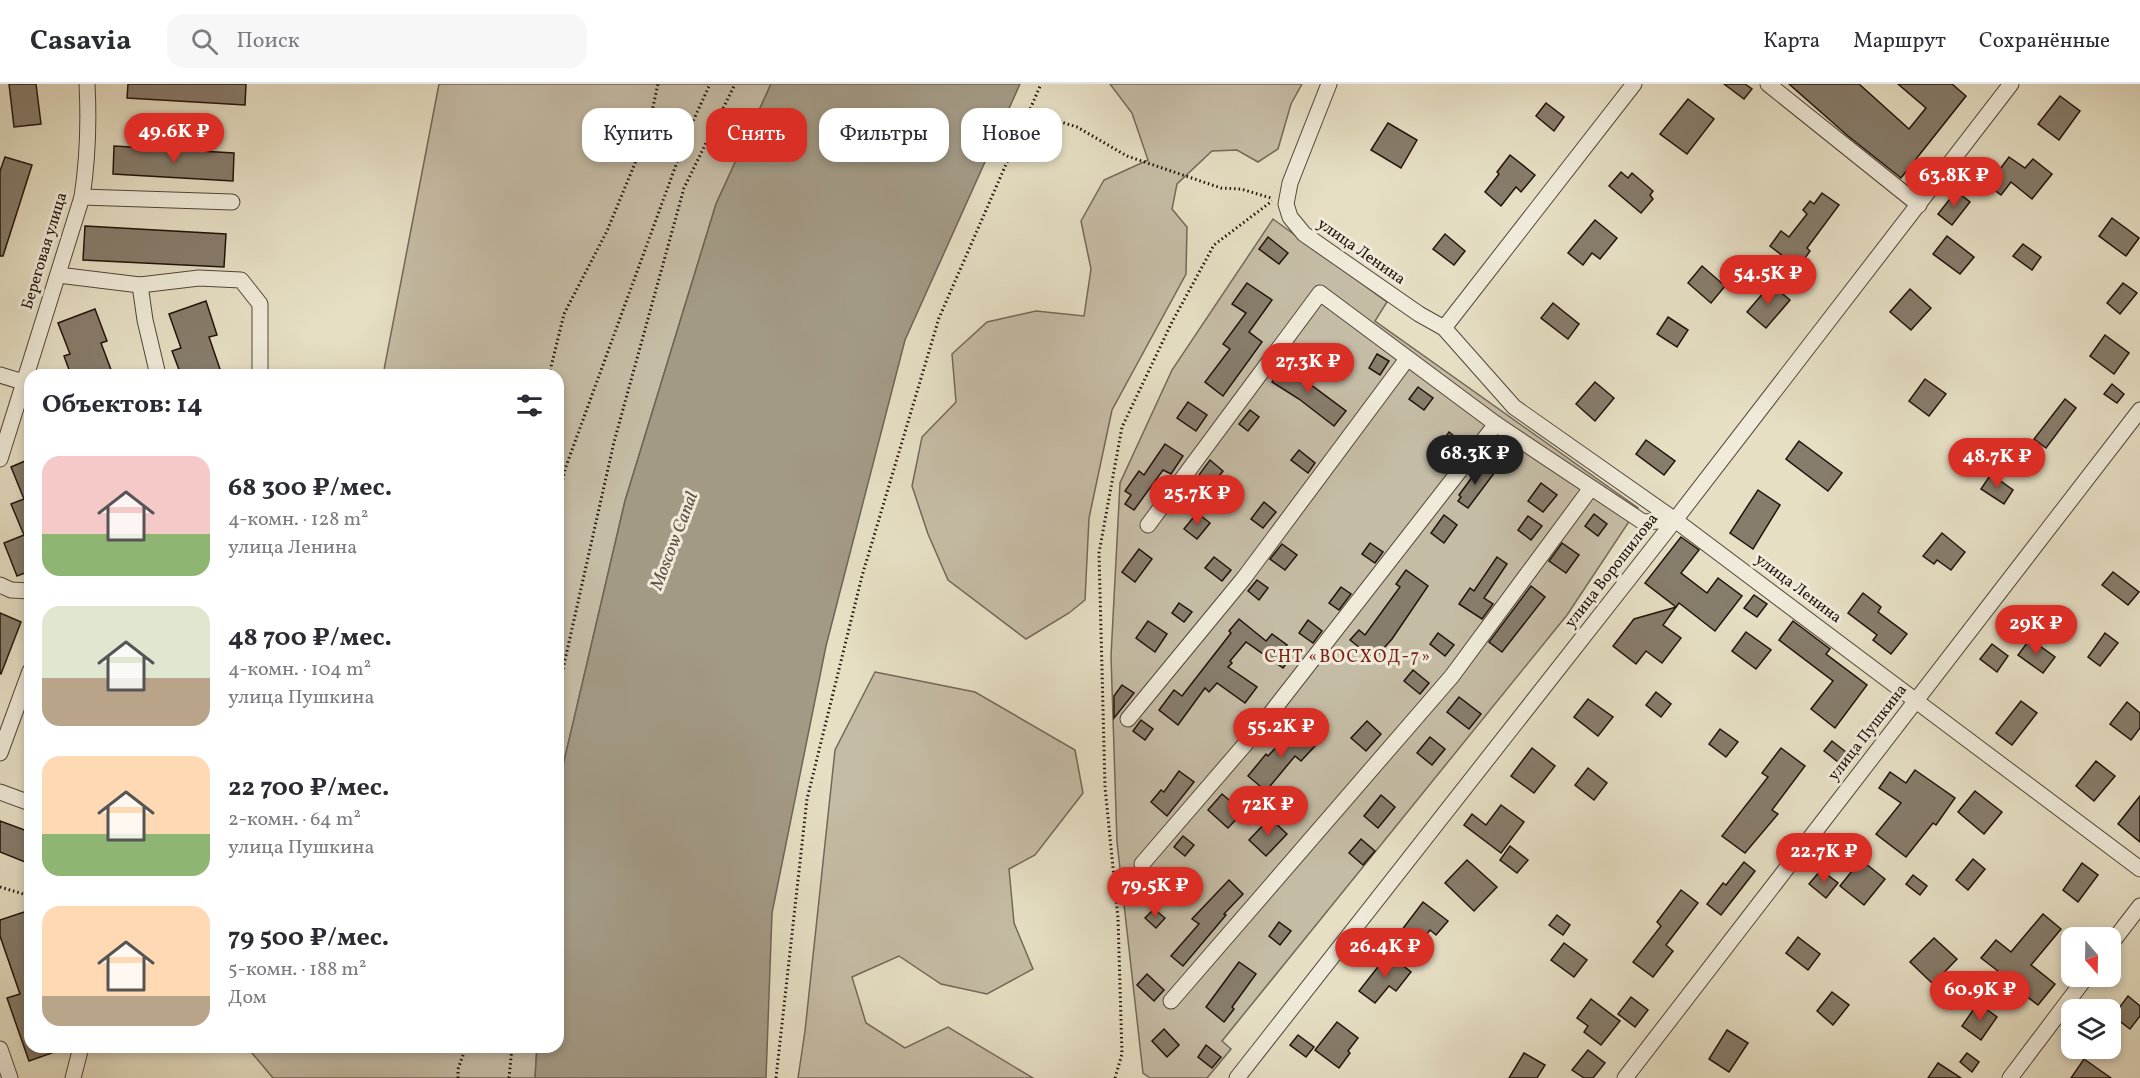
<!DOCTYPE html>
<html lang="ru">
<meta charset="utf-8">
<style>
body{margin:0;font-family:Vollkorn,serif;background:#f7f7f7;color:#2b2b33;height:100vh;display:flex;flex-direction:column;font-size:22px;white-space:nowrap}
*{box-sizing:border-box;margin:0}
p{font-size:20px;color:#7c7c81}
.icon{flex:none;width:33px;height:33px;fill:none;stroke:currentColor;stroke-width:2;stroke-linecap:round;stroke-linejoin:round}
.map{position:relative;flex:1;overflow:hidden}
.drawer{position:absolute;left:24px;top:285px;width:540px;height:684px;display:flex;flex-direction:column;background:#fff;border-radius:18px;box-shadow:0 3px 9px #0003}
.drawer>*{flex:none}
.guide{position:absolute;left:582px;top:24px;width:570px;height:54px;display:flex;gap:12px}
.needle{width:39px;rotate:160deg}
.fabs{position:absolute;left:2061px;top:843px;display:grid;gap:12px}
.fabs a{display:grid;place-items:center;width:60px;height:60px;border-radius:12px;background:#fff;box-shadow:0 3px 9px #0003;font-size:30px}
.price{position:absolute;translate:-50% -51px;padding:0 14px;border-radius:21px;background:#d93025;color:#fff;font-size:20px;line-height:39px;filter:drop-shadow(0 2px 3px #0008)}
.price::after{content:'';position:absolute;left:50%;top:36px;width:18px;height:14px;margin-left:-9px;background:inherit;clip-path:polygon(0 0,100% 0,50% 100%)}
.price.active{background:#222;color:#fff}
ul{padding:0;list-style:none}
li{display:flex;align-items:center;gap:18px;height:150px;padding:0 18px}
li span{display:grid;place-items:center;flex:none;width:168px;height:120px;border-radius:18px;color:#555}
li>.icon{margin-inline-start:auto}
span .icon{width:72px;height:72px;fill:#fffc;stroke-width:1}
li b{font-size:26px}
h2{display:flex;justify-content:space-between;align-items:center;height:72px;padding:0 18px;font-size:26px}
.chip{padding:0 21px;border-radius:18px;background:#fff;box-shadow:0 3px 9px #0003;font-size:21px;line-height:54px}
.chip.active{background:#d93025;color:#fff}
header{display:flex;align-items:center;gap:36px;box-sizing:border-box;height:84px;padding:0 30px;background:#fff;border-bottom:2px solid #e1e1e2}
header strong{font-size:28px}
nav{display:flex;gap:33px;margin-inline-start:auto;font-size:21px}
.search{width:420px;height:54px;background:#f7f7f7;display:flex;align-items:center;gap:15px;box-sizing:border-box;padding:0 21px;border-radius:18px;color:#7c7c81;font-size:22px}
.map>svg:first-child{display:block}
.green{fill:#c5bca5;stroke:#736858;stroke-width:1.5}
.water{fill:#a39a85;stroke:#6f6455;stroke-width:1.5}
.building{fill:#877d6c;stroke:#21130c;stroke-width:1.5}
.lines{fill:none;stroke-linecap:round;stroke-linejoin:round}
.minor-casing{stroke:#52463a;stroke-width:17}
.path{stroke:#21130c;stroke-width:3;stroke-dasharray:1.5 3;stroke-linecap:butt}
.minor{stroke:#efead9;stroke-width:15}
.labels{text-anchor:middle;dominant-baseline:central;stroke-width:6;stroke-linejoin:round;paint-order:stroke}
.street-label{font-size:16px;fill:#21130c;stroke:#efead9}
.water-label{font-size:18px;font-style:italic;fill:#5c5042;stroke:#efead9}
.neighbourhood-label{font-size:18px;letter-spacing:1.5px;fill:#7a1f14;stroke:#efead9}
</style>
<header>
<strong>Casavia</strong>
<div class="search"><svg class="icon" aria-label="search" viewBox="0 0 24 24"><circle cx="10" cy="10" r="6"/><path d="M15 15l6 6"/></svg>Поиск</div>
<nav><a>Карта</a><a>Маршрут</a><a>Сохранённые</a></nav>
</header>
<div class="map">
<svg width="2140" height="994" viewBox="0 0 2140 994">
<rect width="100%" height="100%" fill="#e6dfc4"/>
<filter id="stains"><feTurbulence type="fractalNoise" baseFrequency=".00333" numOctaves="4"/><feColorMatrix values="0 0 0 0 .2 0 0 0 0 .09 0 0 0 0 .02 0 0 0 .5 -.17"/></filter>
<radialGradient id="worn" r=".72"><stop offset=".6" stop-color="#630" stop-opacity="0"/><stop offset="1" stop-color="#630" stop-opacity=".3"/></radialGradient>
<g class="green">
<polygon points="439,0 771,0 716,120 625,417 558,703 558,291 383,291"/>
<polygon points="1110,0 1302,0 1291,20 1278,65 1258,78 1237,66 1212,67 1177,100 1172,125 1187,143 1186,190 1112,326 1089,434 1085,516 1069,529 1026,555 948,496 928,450 912,402 922,353 956,318 952,270 987,238 1036,227 1084,232 1091,185 1081,137 1104,96 1148,76 1132,29"/>
<polygon points="1273,135 1387,218 1375,237 1638,424 1567,531 1222,957 1231,965 1207,994 1150,994 1143,989 1117,758 1111,572 1120,399 1172,286"/>
<polygon points="875,588 975,608 1075,666 1083,709 1035,771 1009,785 1014,839 1033,885 987,910 941,900 899,872 852,893 866,939 905,964 948,943 1033,994 798,994 805,947 835,666"/>
<polygon points="247,963 537,963 535,994 273,994"/>
</g>
<polygon class="water" points="771,0 1020,0 905,256 826,562 772,829 766,994 535,994 537,963 558,963 558,703 625,417 716,120"/>
<g class="building">
<polygon points="9,0 36,0 41,40 14,43"/>
<polygon points="128,0 246,0 245,21 127,14"/>
<polygon points="1724,0 1745,0 1752,5 1744,15"/>
<polygon points="1789,0 1859,0 1909,45 1926,24 1898,0 1952,0 1966,12 1901,94 1848,52"/>
<polygon points="2060,12 2080,27 2059,56 2038,40"/>
<polygon points="1688,15 1714,35 1687,70 1660,50"/>
<polygon points="1546,19 1564,33 1554,47 1536,32"/>
<polygon points="1388,39 1417,56 1401,84 1371,66"/>
<polygon points="114,62 234,69 233,97 113,90"/>
<polygon points="1510,71 1535,91 1521,108 1516,103 1501,122 1485,108 1499,90 1497,88"/>
<polygon points="5,73 32,81 3,172 0,172 0,87"/>
<polygon points="2009,73 2025,84 2033,75 2052,90 2032,115 2011,98 2001,111 1988,101"/>
<polygon points="1621,88 1628,94 1632,89 1653,107 1650,111 1653,115 1641,129 1609,102"/>
<polygon points="1956,107 1970,118 1952,141 1938,130"/>
<polygon points="1822,109 1839,121 1807,164 1810,167 1805,174 1809,176 1801,186 1770,162 1781,147 1789,153 1807,130 1803,126 1810,117 1814,120"/>
<polygon points="2112,134 2139,154 2126,172 2099,152"/>
<polygon points="1595,136 1617,154 1600,175 1592,169 1583,181 1568,169"/>
<polygon points="85,142 226,150 224,183 83,176"/>
<polygon points="1445,150 1465,167 1454,181 1433,165"/>
<polygon points="1947,152 1974,173 1960,190 1933,170"/>
<polygon points="1268,153 1288,169 1279,180 1259,165"/>
<polygon points="2023,160 2041,173 2032,186 2013,172"/>
<polygon points="1702,182 1725,202 1711,219 1688,199"/>
<polygon points="1247,199 1272,216 1249,248 1262,258 1223,312 1205,298 1230,265 1223,260 1246,229 1232,220"/>
<polygon points="2123,199 2137,209 2120,230 2107,219"/>
<polygon points="1771,200 1790,216 1766,244 1747,228"/>
<polygon points="1910,205 1931,224 1911,246 1890,228"/>
<polygon points="206,217 217,251 209,253 221,288 213,291 181,291 172,267 181,264 169,230"/>
<polygon points="1553,219 1579,240 1568,255 1541,234"/>
<polygon points="95,225 107,257 101,259 113,291 71,291 64,272 70,270 58,239"/>
<polygon points="1668,233 1688,246 1677,263 1657,250"/>
<polygon points="2105,251 2129,269 2114,290 2090,272"/>
<polygon points="1377,270 1389,277 1380,291 1369,284"/>
<polygon points="1285,279 1312,297 1310,300 1346,327 1334,342 1299,315 1272,298"/>
<polygon points="1925,295 1946,310 1929,332 1909,317"/>
<polygon points="1595,298 1614,314 1595,337 1576,320"/>
<polygon points="2112,300 2124,310 2117,319 2104,310"/>
<polygon points="1418,303 1433,314 1424,326 1409,315"/>
<polygon points="2065,315 2076,324 2046,364 2034,355"/>
<polygon points="1188,318 1207,331 1196,347 1177,334"/>
<polygon points="1250,326 1259,333 1248,347 1239,340"/>
<polygon points="1449,348 1463,359 1455,369 1442,358"/>
<polygon points="1646,356 1675,377 1664,391 1636,370"/>
<polygon points="1799,357 1842,389 1828,407 1786,375"/>
<polygon points="1165,360 1183,372 1171,390 1163,386 1134,426 1125,420 1131,411 1125,407 1139,387 1144,391"/>
<polygon points="1299,366 1315,379 1308,389 1291,376"/>
<polygon points="30,375 30,487 17,492 4,459 24,451 11,420 24,415 11,383"/>
<polygon points="1210,376 1223,387 1209,405 1196,395"/>
<polygon points="1485,381 1495,388 1468,424 1458,417 1461,413 1459,411 1473,392 1475,394"/>
<polygon points="1991,390 2013,406 2004,420 1981,405"/>
<polygon points="1541,399 1557,411 1543,428 1528,417"/>
<polygon points="1758,406 1780,421 1753,465 1730,449"/>
<polygon points="1264,418 1276,428 1263,444 1251,435"/>
<polygon points="1197,429 1210,439 1197,455 1184,445"/>
<polygon points="1594,430 1607,440 1598,452 1585,442"/>
<polygon points="1444,431 1457,441 1444,459 1431,449"/>
<polygon points="1528,432 1542,442 1531,456 1518,446"/>
<polygon points="1942,449 1965,468 1951,486 1937,476 1934,480 1923,472"/>
<polygon points="1681,453 1699,466 1681,489 1707,509 1718,494 1742,512 1715,547 1679,519 1676,523 1645,499"/>
<polygon points="1370,459 1383,468 1375,479 1362,470"/>
<polygon points="1562,459 1579,471 1566,489 1549,477"/>
<polygon points="1282,460 1297,471 1285,486 1270,475"/>
<polygon points="1139,465 1152,475 1135,498 1122,488"/>
<polygon points="1214,473 1231,486 1222,497 1205,484"/>
<polygon points="1497,473 1507,480 1484,514 1493,520 1482,535 1459,520 1470,504 1474,507"/>
<polygon points="1406,486 1428,502 1392,555 1374,575 1350,556 1359,546 1365,551 1400,503 1396,500"/>
<polygon points="2113,488 2139,508 2128,521 2102,501"/>
<polygon points="1257,496 1268,504 1259,516 1248,507"/>
<polygon points="1531,502 1545,513 1502,568 1489,558"/>
<polygon points="1341,503 1351,510 1339,526 1329,519"/>
<polygon points="1863,509 1881,523 1878,528 1907,550 1891,570 1873,556 1877,551 1848,529"/>
<polygon points="1754,511 1767,520 1757,533 1744,524"/>
<polygon points="1179,519 1192,528 1184,538 1172,529"/>
<polygon points="1676,523 1663,541 1681,554 1662,579 1646,567 1636,580 1613,562 1634,535"/>
<polygon points="2020,524 2031,533 2021,546 2009,537"/>
<polygon points="0,529 21,538 1,590 0,589"/>
<polygon points="1239,535 1266,557 1272,550 1287,561 1281,569 1289,576 1283,584 1246,558 1230,577 1232,579 1228,583 1257,603 1245,619 1217,599 1209,608 1205,604 1178,641 1159,626 1174,606 1182,612 1231,549 1229,547"/>
<polygon points="1308,536 1322,547 1313,559 1299,549"/>
<polygon points="1148,537 1167,550 1155,568 1136,554"/>
<polygon points="1793,537 1830,565 1826,570 1867,601 1835,644 1811,625 1833,597 1779,556"/>
<polygon points="1746,548 1771,566 1756,585 1732,567"/>
<polygon points="1438,549 1454,561 1445,572 1430,560"/>
<polygon points="2105,549 2118,559 2100,582 2088,573"/>
<polygon points="2030,555 2055,573 2043,589 2018,571"/>
<polygon points="1992,560 2008,572 1997,588 1980,575"/>
<polygon points="1413,586 1429,599 1420,610 1404,597"/>
<polygon points="1122,601 1134,609 1114,634 1114,612"/>
<polygon points="1656,608 1671,620 1661,633 1646,621"/>
<polygon points="1459,613 1481,630 1469,645 1447,628"/>
<polygon points="1588,615 1613,633 1598,652 1574,633"/>
<polygon points="2021,617 2037,629 2012,661 1996,649"/>
<polygon points="2127,618 2140,629 2140,644 2131,656 2110,640"/>
<polygon points="1141,636 1153,645 1145,656 1133,647"/>
<polygon points="1367,637 1381,650 1366,667 1351,654"/>
<polygon points="1294,644 1315,662 1301,677 1295,672 1266,707 1248,692 1266,670 1268,672"/>
<polygon points="1720,645 1738,658 1726,673 1709,660"/>
<polygon points="1430,653 1445,665 1432,681 1417,669"/>
<polygon points="1832,657 1846,668 1838,678 1824,667"/>
<polygon points="1532,664 1555,682 1534,709 1511,692"/>
<polygon points="1781,664 1805,682 1772,726 1778,730 1745,769 1722,752 1768,693 1762,689"/>
<polygon points="2096,677 2115,692 2094,717 2076,702"/>
<polygon points="1588,684 1607,699 1594,716 1575,701"/>
<polygon points="1915,686 1955,714 1936,741 1933,739 1906,773 1876,750 1901,719 1879,704 1890,688 1906,699"/>
<polygon points="1179,687 1194,698 1167,732 1151,718 1161,706 1164,708"/>
<polygon points="1975,707 2002,728 1984,750 1958,728"/>
<polygon points="1222,710 1243,728 1228,744 1208,726"/>
<polygon points="1381,711 1395,723 1378,744 1364,732"/>
<polygon points="2140,712 2140,758 2118,740"/>
<polygon points="1501,721 1524,738 1501,769 1464,741 1472,730 1486,741"/>
<polygon points="1270,734 1287,750 1266,772 1249,756"/>
<polygon points="0,737 30,748 30,780 0,768"/>
<polygon points="1183,752 1194,761 1185,772 1174,763"/>
<polygon points="1361,755 1375,767 1363,781 1349,769"/>
<polygon points="1510,762 1528,776 1517,789 1500,776"/>
<polygon points="1973,775 1985,785 1968,806 1956,796"/>
<polygon points="1467,776 1497,803 1474,827 1445,799"/>
<polygon points="1861,776 1885,795 1864,821 1840,802"/>
<polygon points="1744,778 1755,787 1721,831 1707,820 1723,799 1726,801"/>
<polygon points="2082,779 2098,791 2078,818 2063,806"/>
<polygon points="1821,786 1838,799 1826,814 1809,800"/>
<polygon points="1913,791 1927,802 1920,811 1906,800"/>
<polygon points="1168,792 1184,808 1172,821 1156,805"/>
<polygon points="1229,796 1243,810 1224,830 1226,831 1183,882 1171,872 1199,840 1192,835"/>
<polygon points="1681,806 1698,819 1666,861 1673,867 1653,893 1633,878 1661,842 1657,838"/>
<polygon points="1423,818 1448,837 1436,851 1430,846 1419,860 1401,847"/>
<polygon points="1154,825 1165,834 1156,844 1145,834"/>
<polygon points="30,826 30,963 63,963 63,965 29,977 7,914 20,910 0,852 0,836"/>
<polygon points="2043,830 2061,845 2031,881 2055,900 2038,921 2009,899 2011,897 1981,874 1996,856 2011,868"/>
<polygon points="1557,831 1570,841 1563,851 1549,841"/>
<polygon points="1279,838 1291,847 1280,861 1269,852"/>
<polygon points="1382,846 1395,856 1386,868 1373,858"/>
<polygon points="1798,853 1820,870 1808,886 1786,869"/>
<polygon points="1934,854 1957,875 1933,900 1910,878"/>
<polygon points="1564,859 1587,876 1574,893 1551,876"/>
<polygon points="1388,870 1411,888 1396,907 1389,902 1375,919 1359,907"/>
<polygon points="1239,878 1256,890 1232,923 1234,925 1224,938 1206,923"/>
<polygon points="1147,890 1164,906 1154,917 1137,901"/>
<polygon points="1832,908 1849,921 1833,941 1817,927"/>
<polygon points="2128,912 2140,922 2140,932 2130,945 2113,932"/>
<polygon points="1631,913 1648,926 1635,943 1618,930"/>
<polygon points="1591,915 1620,937 1601,961 1584,948 1588,942 1577,934"/>
<polygon points="1978,919 1997,933 1981,956 1962,942"/>
<polygon points="1337,938 1358,954 1348,967 1350,969 1339,984 1315,966"/>
<polygon points="1164,945 1179,961 1167,973 1152,957"/>
<polygon points="1727,946 1748,959 1729,988 1709,975"/>
<polygon points="1298,951 1314,963 1306,973 1290,961"/>
<polygon points="1206,961 1221,973 1212,984 1198,973"/>
<polygon points="1588,966 1605,979 1593,994 1584,994 1572,986"/>
<polygon points="1524,969 1545,981 1537,994 1509,994"/>
<polygon points="1967,969 1979,978 1972,988 1960,978"/>
<polygon points="2084,975 2111,994 2071,994"/>
<polygon points="1938,979 1961,994 1928,994"/>
</g>
<g class="lines">
<defs>
<g id="minor">
<polyline points="1329,0 1290,99 1286,120 1290,133 1304,150 1419,230 1444,244 1514,323 1675,436 2140,785"/>
<polyline points="1768,0 1919,121"/>
<polyline points="82,113 232,118"/>
<polyline points="58,191 140,201 199,194 241,196 260,220 260,291"/>
<polyline points="140,201 145,236 158,291"/>
<polyline points="1444,244 1634,0"/>
<polyline points="0,291 23,298 30,303"/>
<path d="M0 375 82 113C88 74 89 39 87 0"/>
<polyline points="1148,441 1320,209 1496,340 1643,438 1675,436"/>
<polyline points="0,501 11,506 30,507"/>
<polyline points="1128,635 1244,494 1407,275"/>
<polyline points="0,669 30,587"/>
<polyline points="0,708 30,719"/>
<polyline points="1142,780 1260,643 1496,340"/>
<polyline points="2110,861 2140,822"/>
<polyline points="1171,917 1452,592 1591,404"/>
<polyline points="0,965 10,994"/>
<polyline points="73,994 81,963"/>
<polyline points="1237,994 1675,436 2011,0"/>
<polyline points="1625,994 2140,326"/>
<polyline points="2010,994 2087,892"/>
</g>
</defs>
<use href="#minor" class="minor-casing"/>
<g class="path">
<polyline points="1029,28 1077,43 1127,72 1221,104 1241,105 1271,114"/>
<polyline points="549,291 564,230 607,147 647,50 658,0"/>
<polyline points="558,418 565,385 688,48 710,0"/>
<polyline points="558,607 614,358 684,104 735,0"/>
<polyline points="0,803 30,812"/>
<polyline points="458,994 458,985 466,963"/>
<polyline points="509,994 512,963"/>
<polyline points="776,994 807,715 862,492 939,234 1041,0"/>
<polyline points="1115,994 1122,970 1118,834 1105,703 1099,469 1122,343 1172,238 1214,161 1272,117"/>
</g>
<use href="#minor" class="minor"/>
</g>
<g class="labels">
<g class="street-label">
<text transform="translate(45 167) rotate(-73)">Береговая улица</text>
<text transform="translate(1361 168) rotate(35)">улица Ленина</text>
<text transform="translate(1612 487) rotate(-52)">улица Ворошилова</text>
<text transform="translate(1798 505) rotate(37)">улица Ленина</text>
<text transform="translate(1868 649) rotate(-52)">улица Пушкина</text>
</g>
<g class="water-label">
<text transform="translate(675 457) rotate(-69)">Moscow Canal</text>
</g>
<g class="neighbourhood-label">
<text x="1348" y="573">СНТ «ВОСХОД-7»</text>
</g>
</g>
<rect width="100%" height="100%" filter="url(#stains)"/>
<rect width="100%" height="100%" fill="url(#worn)"/>
</svg>
<div class="fabs">
<a><svg class="needle" viewBox="-14 -14 28 28"><path d="M0-13l5 13h-10z" fill="#e53935"/><path d="M0 13l5-13h-10z" fill="#7c7c81"/></svg></a>
<a><svg class="icon" aria-label="layers" viewBox="0 0 24 24"><path d="M12 4l9 5-9 5-9-5zM3 14l9 5 9-5"/></svg></a>
</div>
<b class="price" style="left:174px;top:80px">49.6K ₽</b>
<b class="price" style="left:1954px;top:124px">63.8K ₽</b>
<b class="price" style="left:1768px;top:222px">54.5K ₽</b>
<b class="price" style="left:1308px;top:310px">27.3K ₽</b>
<b class="price active" style="left:1475px;top:402px">68.3K ₽</b>
<b class="price" style="left:1997px;top:405px">48.7K ₽</b>
<b class="price" style="left:1197px;top:442px">25.7K ₽</b>
<b class="price" style="left:2036px;top:572px">29K ₽</b>
<b class="price" style="left:1281px;top:675px">55.2K ₽</b>
<b class="price" style="left:1268px;top:753px">72K ₽</b>
<b class="price" style="left:1824px;top:800px">22.7K ₽</b>
<b class="price" style="left:1155px;top:834px">79.5K ₽</b>
<b class="price" style="left:1385px;top:895px">26.4K ₽</b>
<b class="price" style="left:1980px;top:938px">60.9K ₽</b>
<div class="guide">
<a class="chip">Купить</a>
<a class="chip active">Снять</a>
<a class="chip">Фильтры</a>
<a class="chip">Новое</a>
</div>
<section class="drawer">
<h2>Объектов: 14<svg class="icon" aria-label="filters" viewBox="0 0 24 24"><path d="M4 7h16M4 17h16"/><circle cx="9" cy="7" r="2"/><circle cx="15" cy="17" r="2"/></svg></h2>
<ul>
<li><span style="background:linear-gradient(#f6c9c9 65%,#8fb573 0)"><svg class="icon" aria-label="home" viewBox="0 0 24 24"><path d="M3 11l9-7 9 7M6 9v11h12V9"/></svg></span><div><b>68 300 ₽/мес.</b><p>4-комн. · 128 m²</p><p>улица Ленина</p></div></li>
<li><span style="background:linear-gradient(#dfe7d0 60%,#b9a48a 0)"><svg class="icon" aria-label="home" viewBox="0 0 24 24"><path d="M3 11l9-7 9 7M6 9v11h12V9"/></svg></span><div><b>48 700 ₽/мес.</b><p>4-комн. · 104 m²</p><p>улица Пушкина</p></div></li>
<li><span style="background:linear-gradient(#ffd9b3 65%,#8fb573 0)"><svg class="icon" aria-label="home" viewBox="0 0 24 24"><path d="M3 11l9-7 9 7M6 9v11h12V9"/></svg></span><div><b>22 700 ₽/мес.</b><p>2-комн. · 64 m²</p><p>улица Пушкина</p></div></li>
<li><span style="background:linear-gradient(#ffd9b3 75%,#b9a48a 0)"><svg class="icon" aria-label="home" viewBox="0 0 24 24"><path d="M3 11l9-7 9 7M6 9v11h12V9"/></svg></span><div><b>79 500 ₽/мес.</b><p>5-комн. · 188 m²</p><p>Дом</p></div></li>
</ul>
</section>
</div>
